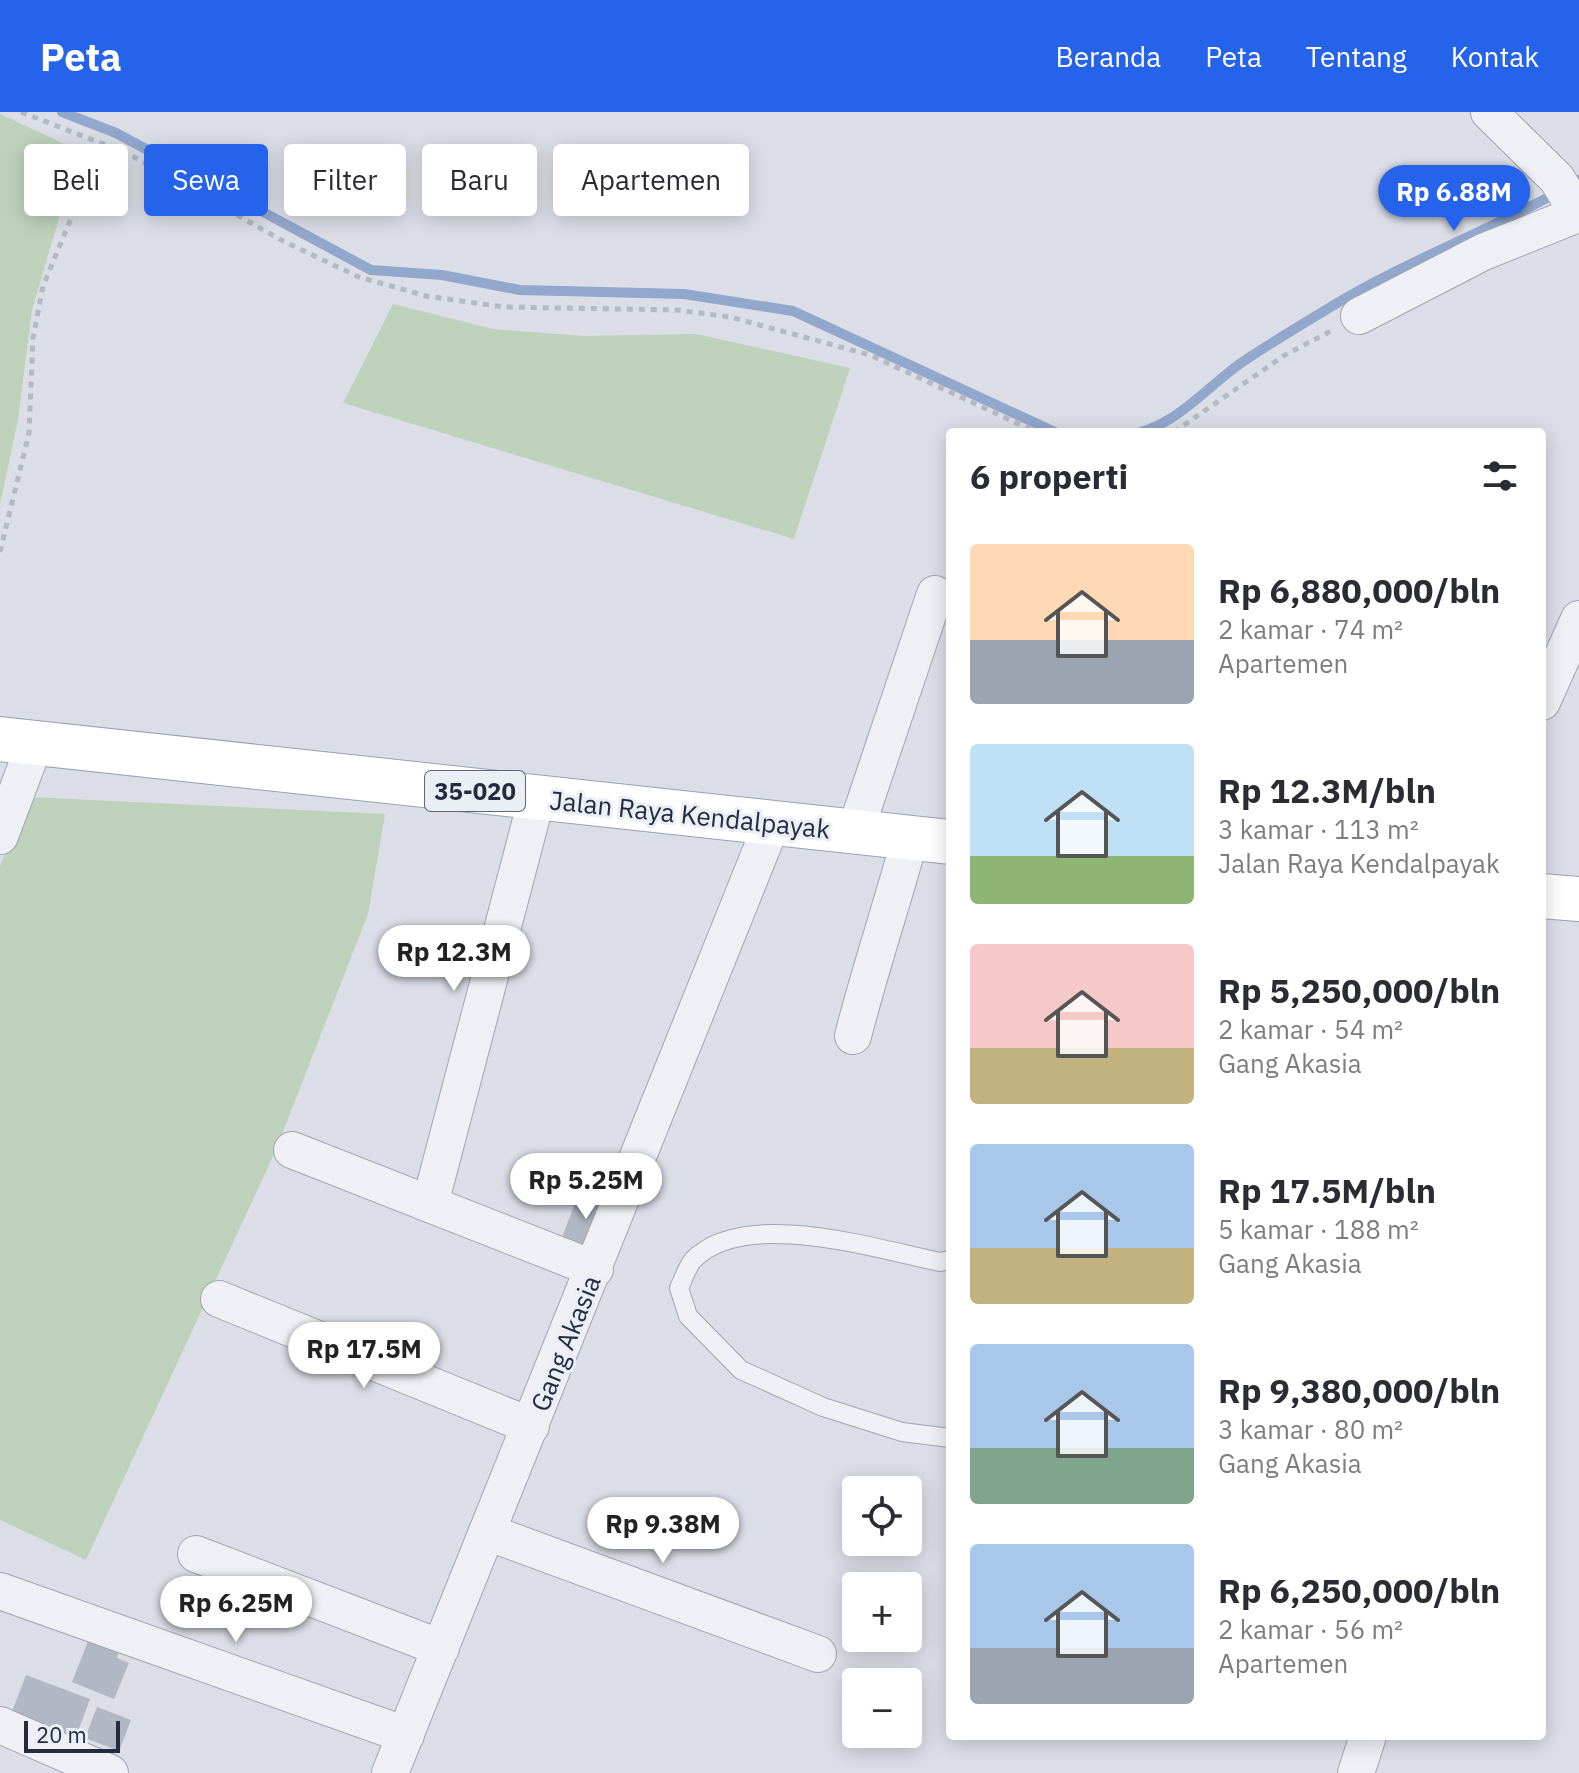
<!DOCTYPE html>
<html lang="id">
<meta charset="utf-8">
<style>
body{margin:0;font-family:"IBM Plex Sans",sans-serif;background:#f2f2f3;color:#2b2b33;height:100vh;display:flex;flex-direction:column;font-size:30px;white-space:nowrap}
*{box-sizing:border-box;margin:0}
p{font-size:26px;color:#7c7c81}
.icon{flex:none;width:44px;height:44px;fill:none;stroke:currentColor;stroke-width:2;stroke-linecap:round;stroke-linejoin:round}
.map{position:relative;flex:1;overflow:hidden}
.details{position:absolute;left:946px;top:316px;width:600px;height:1312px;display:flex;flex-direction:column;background:#fff;border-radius:8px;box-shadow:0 4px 20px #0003}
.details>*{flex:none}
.guide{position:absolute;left:24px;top:32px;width:760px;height:72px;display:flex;gap:16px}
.buttons{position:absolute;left:842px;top:1364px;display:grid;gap:16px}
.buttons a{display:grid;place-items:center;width:80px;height:80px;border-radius:8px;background:#fff;box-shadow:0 4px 20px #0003;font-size:40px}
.scale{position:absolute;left:24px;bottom:20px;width:96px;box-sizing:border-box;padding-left:8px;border:4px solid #242b3f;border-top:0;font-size:22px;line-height:28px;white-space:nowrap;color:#242b3f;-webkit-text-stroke:6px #eaeef5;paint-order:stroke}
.price{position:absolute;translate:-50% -68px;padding:0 18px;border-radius:28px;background:#fff;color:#222;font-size:26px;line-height:52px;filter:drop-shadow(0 2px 4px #0008)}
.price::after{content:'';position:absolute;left:50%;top:48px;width:24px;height:18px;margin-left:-12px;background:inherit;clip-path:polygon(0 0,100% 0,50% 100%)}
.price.current{background:#2563eb;color:#fff}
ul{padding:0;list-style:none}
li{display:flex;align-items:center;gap:24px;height:200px;padding:0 24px}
li span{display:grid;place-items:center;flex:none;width:224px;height:160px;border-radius:8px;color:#555}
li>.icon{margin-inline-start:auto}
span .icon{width:96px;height:96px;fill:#fffc;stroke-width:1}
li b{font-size:34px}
h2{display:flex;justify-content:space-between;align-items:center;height:96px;padding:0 24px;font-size:34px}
.pill{padding:0 28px;border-radius:8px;background:#fff;box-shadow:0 4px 20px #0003;font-size:28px;line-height:72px}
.pill.current{background:#2563eb;color:#fff}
header{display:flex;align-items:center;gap:48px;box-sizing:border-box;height:112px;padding:0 40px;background:#2563eb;color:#fff}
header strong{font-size:38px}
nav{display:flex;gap:44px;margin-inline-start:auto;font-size:28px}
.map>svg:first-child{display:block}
.green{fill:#bed2bb}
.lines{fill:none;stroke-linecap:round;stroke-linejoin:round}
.stream{stroke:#92a7cc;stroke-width:10}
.building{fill:#b2b7c4}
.service-casing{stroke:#a0a5b1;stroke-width:20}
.minor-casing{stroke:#a0a5b1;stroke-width:38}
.primary-casing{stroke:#99a1b4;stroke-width:46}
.path{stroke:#b5b9c2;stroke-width:5;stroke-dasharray:6 6;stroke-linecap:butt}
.service{stroke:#eef0f5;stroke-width:18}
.minor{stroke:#eef0f5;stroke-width:36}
.primary{stroke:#fff;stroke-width:44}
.labels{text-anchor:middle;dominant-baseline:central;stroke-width:6;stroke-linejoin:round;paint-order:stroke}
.shield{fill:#eaeef5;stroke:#5f6676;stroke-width:2}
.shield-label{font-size:24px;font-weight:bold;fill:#242b3f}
.street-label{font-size:26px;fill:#242b3f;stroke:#eaeef5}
</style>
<header>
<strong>Peta</strong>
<nav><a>Beranda</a><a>Peta</a><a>Tentang</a><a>Kontak</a></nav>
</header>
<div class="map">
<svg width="1579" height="1661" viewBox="0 0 1579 1661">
<rect width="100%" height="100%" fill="#dbdee7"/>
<g class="green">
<polygon points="0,2 71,35 74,55 32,198 18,308 0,392"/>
<polygon points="393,192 493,217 584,224 696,222 850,256 794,427 343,291"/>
<polygon points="28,685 385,702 368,802 275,1040 86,1448 0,1408 0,754"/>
</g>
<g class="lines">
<g class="stream">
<polyline points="62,0 116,21 371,158 442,163 520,178 684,182 793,199 1055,320"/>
<path d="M1141 320C1181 308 1207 275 1241 251 1269 232 1299 214 1329 196 1409 147 1498 116 1579 68"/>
</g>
</g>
<g class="building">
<polygon points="580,1078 611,1090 592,1140 561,1128"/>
<polygon points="90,1524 120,1537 117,1546 129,1551 114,1587 72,1570"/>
<polygon points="26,1563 90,1587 74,1630 10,1605"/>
<polygon points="97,1595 131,1608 119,1639 85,1626"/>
</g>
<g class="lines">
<defs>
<path id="service" d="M950 1148 940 1150C876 1137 744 1095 693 1148 687 1155 683 1168 679 1176L688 1204 741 1258 823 1295 902 1320 950 1326"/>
<g id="minor">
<polyline points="1489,0 1557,67 1579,103"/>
<polyline points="1359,204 1483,140 1578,102"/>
<polyline points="1542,590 1579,507"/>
<polyline points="855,720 935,482"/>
<polyline points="0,724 35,631"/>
<path d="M853 924C870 857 892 793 910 726"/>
<polyline points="292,1038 595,1157"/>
<polyline points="430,1092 537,685"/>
<polyline points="219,1187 531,1314"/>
<polyline points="487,1420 818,1542"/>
<polyline points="196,1442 441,1536"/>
<polyline points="0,1479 406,1623"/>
<polyline points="0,1613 110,1661"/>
<polyline points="390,1661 772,711"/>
<polyline points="1356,1661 1368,1624"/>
</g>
<g id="primary">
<polyline points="0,627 950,730"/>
<polyline points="1542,784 1579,787"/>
</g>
</defs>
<use href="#service" class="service-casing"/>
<use href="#minor" class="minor-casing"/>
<use href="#primary" class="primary-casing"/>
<g class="path">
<polyline points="21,0 129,42 283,129 359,165 426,184 504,195 678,198 730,205 870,243 1036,320"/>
<polyline points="1174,320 1285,243 1331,219"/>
<polyline points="0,440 29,321 33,226 43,174 102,32"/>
</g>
<use href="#service" class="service"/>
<use href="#minor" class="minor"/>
<use href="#primary" class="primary"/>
</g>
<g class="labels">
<rect class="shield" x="425" y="659" width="100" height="40" rx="6"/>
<g class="shield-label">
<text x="475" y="679">35-020</text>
</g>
<g class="street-label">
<text transform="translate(690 702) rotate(6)">Jalan Raya Kendalpayak</text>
<text transform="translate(565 1231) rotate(-68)">Gang Akasia</text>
</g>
</g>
</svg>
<div class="buttons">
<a><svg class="icon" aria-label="locate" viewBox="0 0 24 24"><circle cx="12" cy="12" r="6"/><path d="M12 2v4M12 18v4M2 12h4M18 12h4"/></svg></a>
<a>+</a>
<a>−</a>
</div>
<div class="scale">20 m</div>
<b class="price current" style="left:1454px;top:121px">Rp 6.88M</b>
<b class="price" style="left:454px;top:881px">Rp 12.3M</b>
<b class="price" style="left:586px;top:1109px">Rp 5.25M</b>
<b class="price" style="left:364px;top:1278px">Rp 17.5M</b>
<b class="price" style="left:663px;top:1453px">Rp 9.38M</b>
<b class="price" style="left:236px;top:1532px">Rp 6.25M</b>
<div class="guide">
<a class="pill">Beli</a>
<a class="pill current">Sewa</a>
<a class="pill">Filter</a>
<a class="pill">Baru</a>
<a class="pill">Apartemen</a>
</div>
<section class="details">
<h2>6 properti<svg class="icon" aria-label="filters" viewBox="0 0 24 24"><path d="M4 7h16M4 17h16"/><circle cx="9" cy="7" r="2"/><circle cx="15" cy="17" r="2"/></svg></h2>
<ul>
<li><span style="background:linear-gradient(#ffd9b3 60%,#9aa5b1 0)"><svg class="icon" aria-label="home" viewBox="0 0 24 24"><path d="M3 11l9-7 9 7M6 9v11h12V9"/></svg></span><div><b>Rp 6,880,000/bln</b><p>2 kamar · 74 m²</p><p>Apartemen</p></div></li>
<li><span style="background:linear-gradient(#bfe0f5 70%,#8fb573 0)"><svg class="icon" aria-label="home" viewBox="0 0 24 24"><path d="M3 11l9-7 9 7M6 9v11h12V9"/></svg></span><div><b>Rp 12.3M/bln</b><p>3 kamar · 113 m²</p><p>Jalan Raya Kendalpayak</p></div></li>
<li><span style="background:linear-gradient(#f6c9c9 65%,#c2b280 0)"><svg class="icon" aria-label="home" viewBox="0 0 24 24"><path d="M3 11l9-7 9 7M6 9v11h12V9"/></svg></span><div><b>Rp 5,250,000/bln</b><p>2 kamar · 54 m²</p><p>Gang Akasia</p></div></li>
<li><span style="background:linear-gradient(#a9c7e8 65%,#c2b280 0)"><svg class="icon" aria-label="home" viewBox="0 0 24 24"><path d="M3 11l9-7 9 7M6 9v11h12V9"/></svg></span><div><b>Rp 17.5M/bln</b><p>5 kamar · 188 m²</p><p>Gang Akasia</p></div></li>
<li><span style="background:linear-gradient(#a9c7e8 65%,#7fa58c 0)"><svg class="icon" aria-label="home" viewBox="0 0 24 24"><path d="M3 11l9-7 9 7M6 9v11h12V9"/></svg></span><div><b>Rp 9,380,000/bln</b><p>3 kamar · 80 m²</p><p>Gang Akasia</p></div></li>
<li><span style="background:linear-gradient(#a9c7e8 65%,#9aa5b1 0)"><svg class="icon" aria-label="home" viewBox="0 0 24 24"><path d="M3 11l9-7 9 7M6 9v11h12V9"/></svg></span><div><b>Rp 6,250,000/bln</b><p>2 kamar · 56 m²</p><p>Apartemen</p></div></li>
</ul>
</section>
</div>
